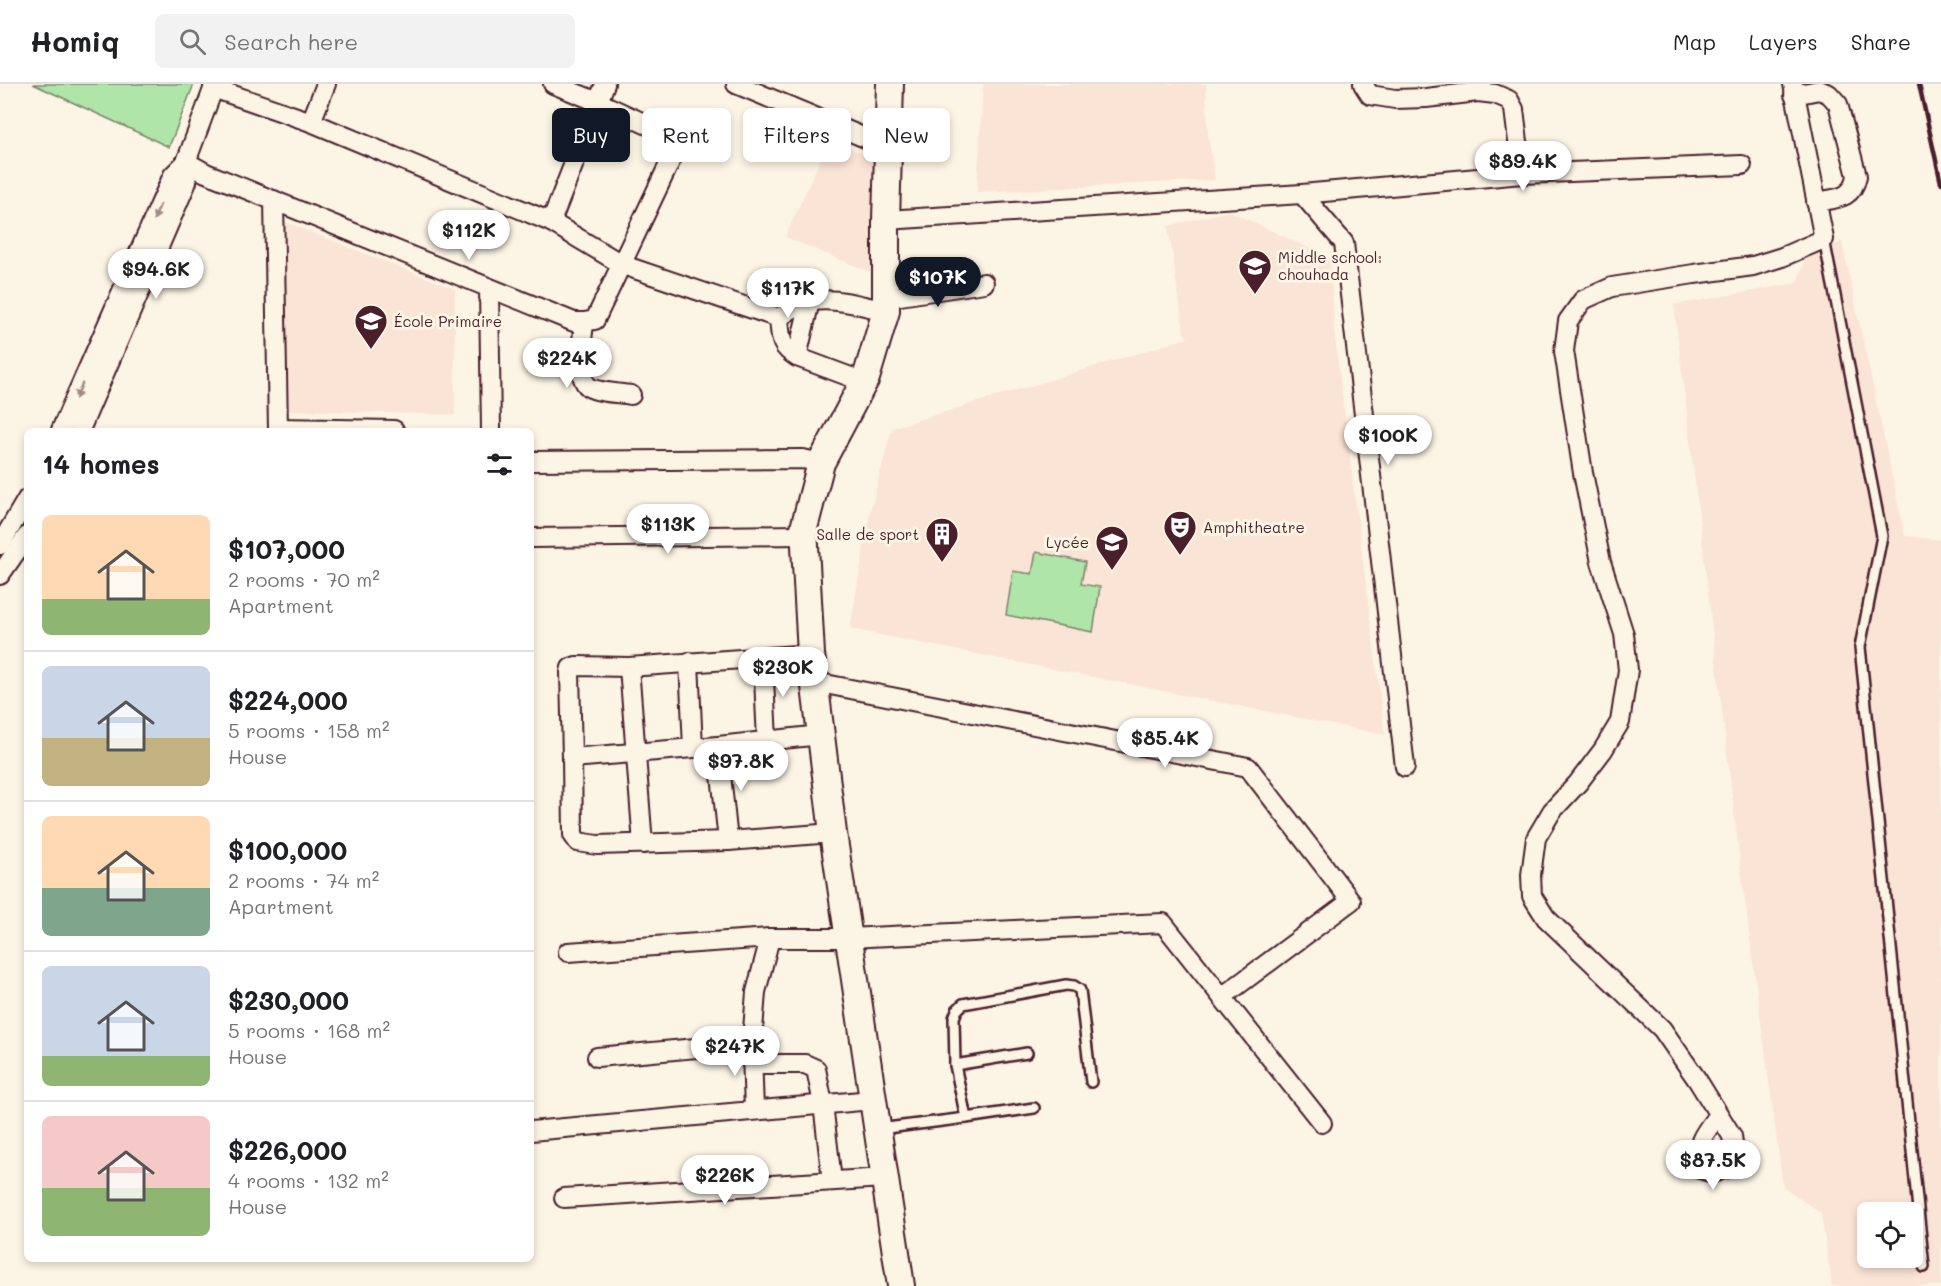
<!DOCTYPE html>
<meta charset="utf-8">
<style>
body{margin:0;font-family:Mali,sans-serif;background:#f2f2f2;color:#202124;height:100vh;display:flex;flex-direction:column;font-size:22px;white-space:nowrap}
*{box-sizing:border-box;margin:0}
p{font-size:20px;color:#757577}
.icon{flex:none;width:33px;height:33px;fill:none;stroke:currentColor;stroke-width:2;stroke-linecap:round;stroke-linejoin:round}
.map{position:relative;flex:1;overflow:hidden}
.panel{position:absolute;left:24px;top:344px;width:510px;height:834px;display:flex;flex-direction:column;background:#fff;border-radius:9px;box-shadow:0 3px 9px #0003}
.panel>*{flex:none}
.banner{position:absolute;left:552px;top:24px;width:570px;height:54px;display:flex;gap:12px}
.fabs{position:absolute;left:1857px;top:1118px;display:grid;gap:12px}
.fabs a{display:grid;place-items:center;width:66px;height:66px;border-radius:9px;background:#fff;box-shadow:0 3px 9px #0003;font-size:30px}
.price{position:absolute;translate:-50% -51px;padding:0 14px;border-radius:21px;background:#fff;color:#222;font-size:20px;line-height:39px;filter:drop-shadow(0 2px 3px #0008)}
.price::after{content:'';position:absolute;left:50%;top:36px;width:18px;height:14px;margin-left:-9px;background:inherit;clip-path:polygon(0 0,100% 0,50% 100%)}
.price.on{background:#111827;color:#fff}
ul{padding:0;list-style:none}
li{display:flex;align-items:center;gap:18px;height:150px;padding:0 18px}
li+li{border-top:2px solid #e0e0e0}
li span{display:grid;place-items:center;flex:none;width:168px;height:120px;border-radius:9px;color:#555}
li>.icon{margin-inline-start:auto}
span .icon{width:72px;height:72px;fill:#fffc;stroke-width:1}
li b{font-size:26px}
h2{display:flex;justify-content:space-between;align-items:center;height:72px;padding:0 18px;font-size:26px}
.chip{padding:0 21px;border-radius:9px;background:#fff;box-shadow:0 3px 9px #0003;font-size:21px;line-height:54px}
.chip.on{background:#111827;color:#fff}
header{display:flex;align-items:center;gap:36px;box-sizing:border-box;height:84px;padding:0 30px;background:#fff;border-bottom:2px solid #e0e0e0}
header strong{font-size:28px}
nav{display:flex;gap:33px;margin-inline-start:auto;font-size:21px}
.search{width:420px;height:54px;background:#f2f2f2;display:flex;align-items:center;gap:15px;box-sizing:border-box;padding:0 21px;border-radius:9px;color:#757577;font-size:22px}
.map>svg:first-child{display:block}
.built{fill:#fae4d5;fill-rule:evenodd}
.green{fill:#afe5a8;stroke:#7c826a;stroke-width:1.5}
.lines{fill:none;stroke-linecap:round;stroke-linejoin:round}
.service-casing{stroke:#4a1f2b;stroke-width:14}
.minor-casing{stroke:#4a1f2b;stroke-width:22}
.secondary-casing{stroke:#4a1f2b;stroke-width:30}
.service{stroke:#fcf5e5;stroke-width:9}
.minor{stroke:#fcf5e5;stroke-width:18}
.secondary{stroke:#fcf5e5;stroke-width:26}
.rail{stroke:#4a1f2b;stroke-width:4.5}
.oneway{fill:#a38a88}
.labels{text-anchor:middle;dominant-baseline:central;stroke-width:6;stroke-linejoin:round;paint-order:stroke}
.poi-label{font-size:15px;fill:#4a1f2b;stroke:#fcf5e5;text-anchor:start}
</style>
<header>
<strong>Homiq</strong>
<div class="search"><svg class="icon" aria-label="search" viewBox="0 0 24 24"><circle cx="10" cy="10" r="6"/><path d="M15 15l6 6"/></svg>Search here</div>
<nav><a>Map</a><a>Layers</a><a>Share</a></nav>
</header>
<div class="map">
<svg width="1941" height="1202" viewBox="0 0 1941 1202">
<rect width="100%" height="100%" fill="#fcf5e5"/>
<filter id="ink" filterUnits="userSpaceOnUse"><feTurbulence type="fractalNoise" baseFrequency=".0167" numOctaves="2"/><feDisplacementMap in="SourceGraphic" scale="12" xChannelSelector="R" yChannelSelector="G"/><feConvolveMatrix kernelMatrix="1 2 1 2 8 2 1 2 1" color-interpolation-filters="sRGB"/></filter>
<g filter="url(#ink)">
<g class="built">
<polygon points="983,0 1206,0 1208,50 1215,96 977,108"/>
<polygon points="829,56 874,74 880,74 870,188 785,153"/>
<polygon points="1229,127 1330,174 1335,255 1385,651 850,545 870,428 892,344 1188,254 1184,249 1168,142"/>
<polygon points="285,138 455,205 455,331 288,326"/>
<path d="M1842 158 1905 452 1941 456V1202H1832L1821 1129 1783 1103 1741 787 1674 221 1797 199 1807 170ZM1868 1128H1912V1173H1868Z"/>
</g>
<g class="green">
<polygon points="33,0 194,0 169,63"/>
<polygon points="1036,468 1085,478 1081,500 1100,503 1093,548 1006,531 1013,487 1032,490"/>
</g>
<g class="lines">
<defs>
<g id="service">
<polyline points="1824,155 1882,452 1860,563 1924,1183"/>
<polyline points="955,981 1027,969"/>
<polyline points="966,1034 1034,1024"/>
<polyline points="879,1045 966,1034 955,981 954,934 957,926 963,920 1066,901 1074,902 1080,906 1091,998"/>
</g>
<g id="minor">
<polyline points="736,0 887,63"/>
<polyline points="1363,0 1370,11 1395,15 1426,14 1478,8 1495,10 1509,16 1514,25 1522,90"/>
<path d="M213 4 311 38 551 138 623 181 779 234C813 205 846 218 886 227"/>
<path d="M1794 11 1819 6 1829 10 1838 20 1857 92C1852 116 1837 114 1816 118"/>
<polyline points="311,38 326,0"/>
<polyline points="186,78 206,89 574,238 584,238 595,236 670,78 673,63 665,49 598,18 553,0"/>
<polyline points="1302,110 1344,159 1405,683"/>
<polyline points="274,116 278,346"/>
<polyline points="886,136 1302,110 1522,90 1742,81"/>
<polyline points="551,138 605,0"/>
<polyline points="489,204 491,346"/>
<polyline points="887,214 984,199"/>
<path d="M779 234C781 254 779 262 797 273L810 217"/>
<path d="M584 238C583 255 573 299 593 305 605 309 619 309 631 311"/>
<polyline points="797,273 864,298"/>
<polyline points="278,344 394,346"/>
<polyline points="61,346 173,91 186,78"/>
<polyline points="80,346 187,98 186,78 215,0"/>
<polyline points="531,377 803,375 821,379"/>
<polyline points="531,454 805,451"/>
<polyline points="0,461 27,415"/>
<polyline points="0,491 27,452"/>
<polyline points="763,573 767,657"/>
<polyline points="689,578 693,664"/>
<polyline points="629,583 643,760"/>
<polyline points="815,598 1248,683 1351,817 1222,913"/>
<polyline points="821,651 718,662 572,674 573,751 578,758 597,761 728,757 833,749"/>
<polyline points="718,662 728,757"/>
<polyline points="572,674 570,588 571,584 576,582 629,583 811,570"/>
<polyline points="568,868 770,854"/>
<polyline points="752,970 754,1026"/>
<polyline points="597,973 752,959 756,908 770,854 848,854 1163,839 1322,1039"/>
<polyline points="752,980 805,980 816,985 823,1020 832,1097"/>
<path d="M1718 1031C1704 1049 1694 1061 1700 1085L1713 1089 1727 1084 1734 1067 1732 1052 1698 997 1662 945 1546 834 1532 812 1531 791 1536 754 1552 727 1578 699 1603 666 1620 638 1628 586 1624 550 1601 478 1583 389 1564 267 1568 237 1583 216 1612 203 1694 190 1753 182 1782 173 1824 155 1793 0"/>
<polyline points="531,1047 872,1016"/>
<polyline points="564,1114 884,1094"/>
</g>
<polyline id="secondary" points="890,0 886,136 886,227 866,294 821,379 804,444 811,570 833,749 901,1202"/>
</defs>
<use href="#service" class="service-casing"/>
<use href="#minor" class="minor-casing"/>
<use href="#secondary" class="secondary-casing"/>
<use href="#service" class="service"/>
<use href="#minor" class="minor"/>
<use href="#secondary" class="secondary"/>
<polyline class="rail" points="1919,0 1941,99"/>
</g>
<defs><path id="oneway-solid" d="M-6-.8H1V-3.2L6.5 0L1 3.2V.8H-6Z" transform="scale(1.5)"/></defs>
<g class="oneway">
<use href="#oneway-solid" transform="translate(157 128) rotate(113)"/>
<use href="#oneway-solid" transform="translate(79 307) rotate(113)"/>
</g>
</g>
<defs>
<symbol id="school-pin" viewBox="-11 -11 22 30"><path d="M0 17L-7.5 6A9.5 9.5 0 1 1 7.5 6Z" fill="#4a1f2b" stroke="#fcf5e5"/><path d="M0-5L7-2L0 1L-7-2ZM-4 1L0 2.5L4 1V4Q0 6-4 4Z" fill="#fff"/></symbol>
<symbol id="theatre-pin" viewBox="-11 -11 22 30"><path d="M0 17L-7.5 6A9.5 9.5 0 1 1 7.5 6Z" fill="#4a1f2b" stroke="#fcf5e5"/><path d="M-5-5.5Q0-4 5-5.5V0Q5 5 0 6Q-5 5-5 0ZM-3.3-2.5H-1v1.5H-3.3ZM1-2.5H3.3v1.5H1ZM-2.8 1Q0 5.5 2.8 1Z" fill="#fff"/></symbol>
<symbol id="building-pin" viewBox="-11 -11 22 30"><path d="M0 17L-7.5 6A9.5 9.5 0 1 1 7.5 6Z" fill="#4a1f2b" stroke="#fcf5e5"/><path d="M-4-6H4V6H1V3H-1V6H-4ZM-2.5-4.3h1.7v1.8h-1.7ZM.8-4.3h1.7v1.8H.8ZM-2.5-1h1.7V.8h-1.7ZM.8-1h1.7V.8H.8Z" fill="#fff"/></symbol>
</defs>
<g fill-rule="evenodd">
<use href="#school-pin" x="1236" y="163" width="38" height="52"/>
<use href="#school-pin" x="352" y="218" width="38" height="52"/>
<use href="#theatre-pin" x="1161" y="424" width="38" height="52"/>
<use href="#building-pin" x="923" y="431" width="38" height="52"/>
<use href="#school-pin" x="1093" y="439" width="38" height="52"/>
</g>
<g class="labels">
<g class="poi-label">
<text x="1278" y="173">Middle school:<tspan x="1278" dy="17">chouhada</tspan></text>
<text x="394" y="237">École Primaire</text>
<text x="1203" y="443">Amphitheatre</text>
<text x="919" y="450" text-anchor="end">Salle de sport</text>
<text x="1089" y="458" text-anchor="end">Lycée</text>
</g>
</g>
</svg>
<div class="fabs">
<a><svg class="icon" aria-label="locate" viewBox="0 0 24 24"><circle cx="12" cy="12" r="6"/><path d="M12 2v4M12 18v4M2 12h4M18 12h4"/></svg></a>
</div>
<b class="price" style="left:1523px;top:108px">$89.4K</b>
<b class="price" style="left:469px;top:177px">$112K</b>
<b class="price" style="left:156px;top:216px">$94.6K</b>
<b class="price on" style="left:938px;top:224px">$107K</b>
<b class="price" style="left:788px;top:235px">$117K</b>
<b class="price" style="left:567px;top:305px">$224K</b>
<b class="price" style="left:1388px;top:382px">$100K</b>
<b class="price" style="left:668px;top:471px">$113K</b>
<b class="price" style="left:783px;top:614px">$230K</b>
<b class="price" style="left:1165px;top:685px">$85.4K</b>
<b class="price" style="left:741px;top:708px">$97.8K</b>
<b class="price" style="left:735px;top:993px">$247K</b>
<b class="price" style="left:1713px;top:1107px">$87.5K</b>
<b class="price" style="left:725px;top:1122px">$226K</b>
<div class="banner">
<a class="chip on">Buy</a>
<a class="chip">Rent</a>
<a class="chip">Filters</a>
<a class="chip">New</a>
</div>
<section class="panel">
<h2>14 homes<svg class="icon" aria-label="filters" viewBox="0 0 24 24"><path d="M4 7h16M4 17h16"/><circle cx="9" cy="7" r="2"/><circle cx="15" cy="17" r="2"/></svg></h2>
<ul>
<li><span style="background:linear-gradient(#ffd9b3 70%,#8fb573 0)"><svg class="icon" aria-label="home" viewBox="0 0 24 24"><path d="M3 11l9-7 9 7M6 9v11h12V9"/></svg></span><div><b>$107,000</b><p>2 rooms · 70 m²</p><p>Apartment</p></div></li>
<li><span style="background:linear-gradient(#c9d6e8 60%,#c2b280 0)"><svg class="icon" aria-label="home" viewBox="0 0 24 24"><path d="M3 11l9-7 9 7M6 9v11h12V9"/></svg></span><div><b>$224,000</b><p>5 rooms · 158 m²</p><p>House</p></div></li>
<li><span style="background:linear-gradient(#ffd9b3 60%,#7fa58c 0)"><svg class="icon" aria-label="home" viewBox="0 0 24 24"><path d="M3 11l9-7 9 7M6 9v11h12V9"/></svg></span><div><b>$100,000</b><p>2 rooms · 74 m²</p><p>Apartment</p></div></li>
<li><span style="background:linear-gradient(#c9d6e8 75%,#8fb573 0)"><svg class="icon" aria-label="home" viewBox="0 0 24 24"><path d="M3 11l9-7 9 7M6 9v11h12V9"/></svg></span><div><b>$230,000</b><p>5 rooms · 168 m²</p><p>House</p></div></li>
<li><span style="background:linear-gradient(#f6c9c9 60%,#8fb573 0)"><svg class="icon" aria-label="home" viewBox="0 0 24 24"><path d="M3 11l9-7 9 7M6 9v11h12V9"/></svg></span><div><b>$226,000</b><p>4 rooms · 132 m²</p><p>House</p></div></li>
</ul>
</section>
</div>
